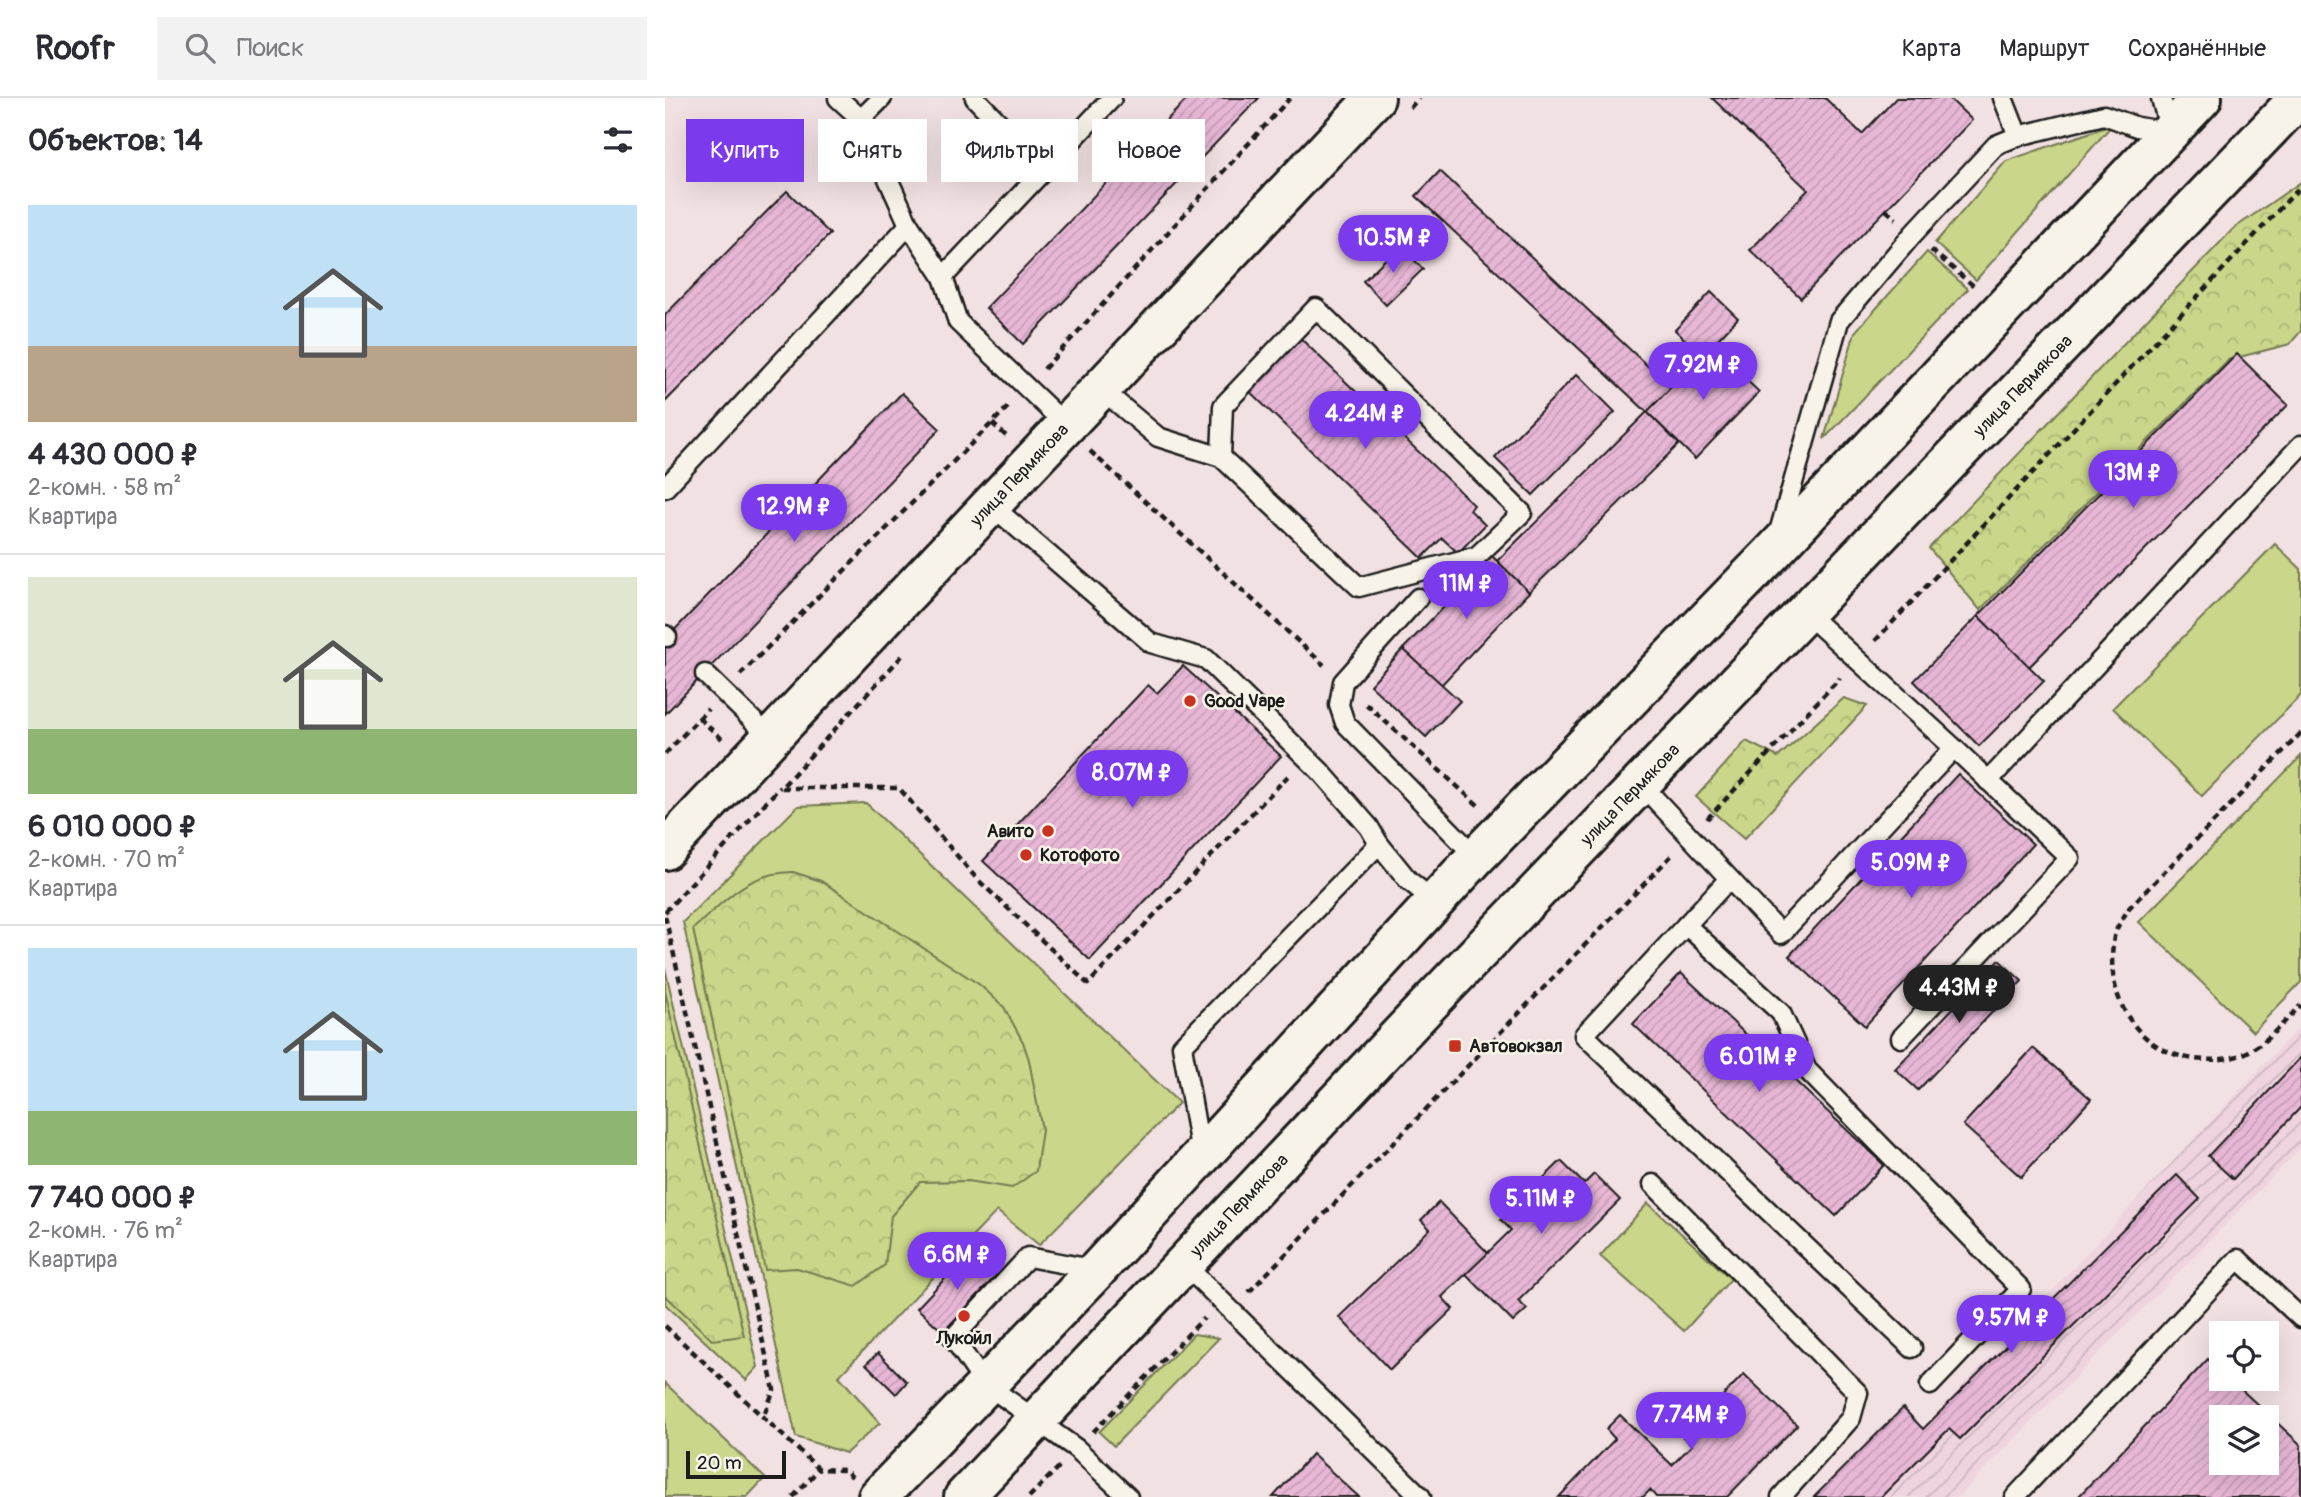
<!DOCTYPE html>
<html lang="ru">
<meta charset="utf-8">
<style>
body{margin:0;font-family:Pangolin,sans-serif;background:#f2f2f3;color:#2b2b33;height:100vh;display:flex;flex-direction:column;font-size:26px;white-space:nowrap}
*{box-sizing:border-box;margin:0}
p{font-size:23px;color:#7c7c81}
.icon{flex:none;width:38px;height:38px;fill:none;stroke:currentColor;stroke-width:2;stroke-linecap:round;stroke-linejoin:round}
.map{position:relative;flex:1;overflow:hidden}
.sheet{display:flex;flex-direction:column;background:#fff;width:665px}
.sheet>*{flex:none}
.top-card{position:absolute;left:21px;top:21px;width:665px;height:63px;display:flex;gap:14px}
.controls{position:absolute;left:1544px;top:1223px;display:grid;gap:14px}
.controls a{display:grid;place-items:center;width:70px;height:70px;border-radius:0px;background:#fff;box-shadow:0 7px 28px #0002;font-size:35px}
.scale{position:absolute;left:21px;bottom:18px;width:100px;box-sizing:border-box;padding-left:7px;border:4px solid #1c1c1c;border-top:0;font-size:19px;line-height:24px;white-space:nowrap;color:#1c1c1c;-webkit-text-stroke:5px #f7f3e8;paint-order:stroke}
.price{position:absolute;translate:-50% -60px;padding:0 16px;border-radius:24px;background:#7c3aed;color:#fff;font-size:23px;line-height:46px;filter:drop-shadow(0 2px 4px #0008)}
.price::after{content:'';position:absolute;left:50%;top:42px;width:21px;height:16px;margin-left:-10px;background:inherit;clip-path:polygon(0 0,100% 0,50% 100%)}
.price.current{background:#222;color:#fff}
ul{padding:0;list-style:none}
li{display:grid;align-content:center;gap:14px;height:371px;padding:0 28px}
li+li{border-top:2px solid #e1e1e2}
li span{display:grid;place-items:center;height:217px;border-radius:0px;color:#555}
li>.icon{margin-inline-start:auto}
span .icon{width:126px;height:126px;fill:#fffc;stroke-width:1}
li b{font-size:30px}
h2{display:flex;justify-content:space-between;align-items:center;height:84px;padding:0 28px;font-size:30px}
.pill{padding:0 24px;border-radius:0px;background:#fff;box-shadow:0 7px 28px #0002;font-size:24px;line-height:63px}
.pill.current{background:#7c3aed;color:#fff}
header{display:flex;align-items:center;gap:42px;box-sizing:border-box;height:98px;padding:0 35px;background:#fff;border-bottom:2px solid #e1e1e2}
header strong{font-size:33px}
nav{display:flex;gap:38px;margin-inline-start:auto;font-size:24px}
.search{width:490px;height:63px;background:#f2f2f3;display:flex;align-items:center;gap:18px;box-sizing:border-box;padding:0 24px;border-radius:0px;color:#7c7c81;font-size:26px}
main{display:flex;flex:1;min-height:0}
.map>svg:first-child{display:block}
.industrial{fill:url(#industrial-furrows)}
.green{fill:#cad689;stroke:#737952;stroke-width:2}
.forest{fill:url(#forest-crowns);stroke:#737952;stroke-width:2}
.building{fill:url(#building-hatch);stroke:#1c1c1c;stroke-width:2;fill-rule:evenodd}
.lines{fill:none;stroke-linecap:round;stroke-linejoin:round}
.lane-casing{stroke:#1c1c1c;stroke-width:23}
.secondary-casing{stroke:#1c1c1c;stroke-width:44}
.path{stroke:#1c1c1c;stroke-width:4.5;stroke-dasharray:7 5;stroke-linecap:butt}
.lane{stroke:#f7f3e8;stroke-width:18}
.secondary{stroke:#f7f3e8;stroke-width:38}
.poi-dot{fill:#c8321e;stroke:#f7f3e8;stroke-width:2.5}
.labels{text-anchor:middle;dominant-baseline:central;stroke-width:5;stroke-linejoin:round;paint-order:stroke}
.street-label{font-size:18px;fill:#1c1c1c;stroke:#f7f3e8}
.poi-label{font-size:18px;font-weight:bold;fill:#1c1c1c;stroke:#f7f3e8;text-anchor:start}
</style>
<header>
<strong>Roofr</strong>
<div class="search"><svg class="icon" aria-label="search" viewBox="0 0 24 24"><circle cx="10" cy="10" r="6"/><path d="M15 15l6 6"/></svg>Поиск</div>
<nav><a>Карта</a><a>Маршрут</a><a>Сохранённые</a></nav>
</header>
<main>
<section class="sheet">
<h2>Объектов: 14<svg class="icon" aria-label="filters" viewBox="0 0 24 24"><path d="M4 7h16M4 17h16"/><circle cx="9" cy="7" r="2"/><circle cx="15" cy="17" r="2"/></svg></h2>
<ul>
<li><span style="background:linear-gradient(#bfe0f5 65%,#b9a48a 0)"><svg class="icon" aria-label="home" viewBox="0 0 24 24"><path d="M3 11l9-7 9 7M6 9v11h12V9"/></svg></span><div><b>4 430 000 ₽</b><p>2-комн. · 58 m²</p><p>Квартира</p></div></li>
<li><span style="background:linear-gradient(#dfe7d0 70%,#8fb573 0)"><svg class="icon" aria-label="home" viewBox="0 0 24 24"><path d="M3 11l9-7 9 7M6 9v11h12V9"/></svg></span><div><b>6 010 000 ₽</b><p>2-комн. · 70 m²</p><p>Квартира</p></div></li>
<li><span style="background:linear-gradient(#bfe0f5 75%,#8fb573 0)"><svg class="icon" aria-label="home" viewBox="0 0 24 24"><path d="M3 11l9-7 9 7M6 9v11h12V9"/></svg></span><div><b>7 740 000 ₽</b><p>2-комн. · 76 m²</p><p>Квартира</p></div></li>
</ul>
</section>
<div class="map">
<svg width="1636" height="1399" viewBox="0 0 1636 1399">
<defs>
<pattern id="industrial-furrows" width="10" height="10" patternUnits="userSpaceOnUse" patternTransform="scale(1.75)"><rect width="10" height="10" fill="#efd4df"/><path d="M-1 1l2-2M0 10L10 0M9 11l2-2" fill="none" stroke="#ccb5bf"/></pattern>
<pattern id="forest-crowns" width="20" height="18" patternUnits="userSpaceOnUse" patternTransform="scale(1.75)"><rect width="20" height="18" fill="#cad689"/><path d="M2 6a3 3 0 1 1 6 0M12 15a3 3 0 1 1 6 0" fill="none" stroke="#adb776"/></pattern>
<pattern id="building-hatch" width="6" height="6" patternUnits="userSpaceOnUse" patternTransform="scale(1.75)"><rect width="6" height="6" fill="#e8b7d6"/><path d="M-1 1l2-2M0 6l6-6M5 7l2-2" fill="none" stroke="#c69db7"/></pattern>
</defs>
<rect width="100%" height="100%" fill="#f2e1e3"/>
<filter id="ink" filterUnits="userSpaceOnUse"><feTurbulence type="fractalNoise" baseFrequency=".0143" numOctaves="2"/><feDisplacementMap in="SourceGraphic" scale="14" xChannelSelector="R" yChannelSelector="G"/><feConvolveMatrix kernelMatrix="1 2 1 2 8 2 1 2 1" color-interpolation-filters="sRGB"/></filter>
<g filter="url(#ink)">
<polygon class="industrial" points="1636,927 1636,1050 1293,1399 1151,1399 1258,1330"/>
<g class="green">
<polygon points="1447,27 1311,182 1270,145 1341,63"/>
<polygon points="1262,154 1303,191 1159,341 1190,234"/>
<polygon points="1610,446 1636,471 1636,597 1537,698 1448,610"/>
<polygon points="1636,658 1636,884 1588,934 1474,824"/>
<polygon points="201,705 514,1005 374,1147 332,1113 174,1278 215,1325 181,1355 131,1339 18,824 133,708"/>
<polygon points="0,870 93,1269 81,1282 0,1206"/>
<polygon points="983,1105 1066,1181 1019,1233 935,1158"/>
<polygon points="529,1236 554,1240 449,1348 434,1334"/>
<polygon points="0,1285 100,1380 82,1399 0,1399"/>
</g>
<g class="forest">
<polygon points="1636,84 1636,233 1625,246 1563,262 1315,512 1264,450 1568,131"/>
<polygon points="1179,600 1202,608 1079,741 1031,699 1081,643 1113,659"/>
<path d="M128 774 156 783 315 887 339 909 358 944 364 962 377 1032 371 1073 347 1090 303 1083 255 1084 226 1118 220 1167 191 1188 132 1170 100 1172 28 831C62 801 81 775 128 774Z"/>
<polygon points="0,893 79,1238 47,1242 0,1197"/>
</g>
<g class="building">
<polygon points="523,0 594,0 358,246 321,210"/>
<polygon points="1047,0 1160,0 1197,36 1231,0 1284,0 1307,22 1136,200 1085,152 1143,92"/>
<polygon points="775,73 1006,290 982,314 751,98"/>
<polygon points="122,93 165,136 0,304 0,217"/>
<polygon points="735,147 758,171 721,207 698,183"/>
<polygon points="1046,194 1073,220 1037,258 1010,232"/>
<polygon points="632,237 809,407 805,412 820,427 793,455 777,440 757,460 581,290"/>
<polygon points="1046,248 1094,294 1030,361 982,314"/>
<polygon points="1572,256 1623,307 1364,569 1313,518"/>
<polygon points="912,276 950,314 868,397 830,360"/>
<polygon points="237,295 275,331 0,616 0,542"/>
<polygon points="982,314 1014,346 864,494 832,463"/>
<polygon points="827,458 864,494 776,587 738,551"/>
<polygon points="1313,518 1379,583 1314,648 1249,583"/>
<polygon points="738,551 795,603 761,639 705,587"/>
<polygon points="518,568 616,658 425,862 318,763 483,587 492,595"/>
<polygon points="1293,676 1368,746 1200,928 1124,858"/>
<polygon points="1334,862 1357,883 1253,992 1230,971"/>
<polygon points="1016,875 1219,1067 1171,1118 968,926"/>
<polygon points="1368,950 1426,1001 1356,1079 1298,1027"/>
<polygon points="1636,959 1636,1009 1568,1081 1543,1058"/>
<polygon points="896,1063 919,1086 929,1076 955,1102 853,1203 862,1211 848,1224 801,1176 846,1132 836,1122"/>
<polygon points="1512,1077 1535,1101 1295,1341 1284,1331 1216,1399 1149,1399 1238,1310 1258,1331"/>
<polygon points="774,1104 823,1155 777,1199 788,1211 725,1272 674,1219 765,1131 756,1122"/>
<polygon points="305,1154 331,1178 278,1234 252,1210"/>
<polygon points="213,1255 242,1284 231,1296 201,1266"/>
<path d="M1543 1261 1556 1273V1281H1565L1636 1347V1399H1413ZM1556 1320H1601V1365H1556Z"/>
<polygon points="1079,1276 1132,1327 1062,1399 991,1399 985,1392 978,1399 894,1399 950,1341 941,1331 955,1317 1007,1367 1027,1347 1018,1339"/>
<polygon points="647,1356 694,1399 608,1399"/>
</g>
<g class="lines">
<defs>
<g id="lane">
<polyline points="173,0 196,21 244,127 278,179 293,224 402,328"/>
<polyline points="310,0 335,26"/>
<polyline points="1338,0 1353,38 1439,17 1472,29 1505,34 1496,0"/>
<polyline points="196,21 217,0"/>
<polyline points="278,179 447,0"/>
<polyline points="436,291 493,339 556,359 694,489 812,458 857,415 651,210 558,308 556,359"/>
<polyline points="0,390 244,127"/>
<polyline points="326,407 486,545 541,561 656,674 704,729 714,746"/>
<polyline points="1114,434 1174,223 1248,136 1331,47 1353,38"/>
<polyline points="753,500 678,584 674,607 680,625 811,759"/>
<polyline points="1140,514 1289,650"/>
<polyline points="0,537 2,539"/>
<polyline points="40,576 106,640"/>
<polyline points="1323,683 1636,347"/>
<polyline points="975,685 1116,836 1289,650 1405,760 1236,940"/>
<polyline points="1063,782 919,937 1247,1250"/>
<polyline points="1021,827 1116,915 1142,972 1356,1191 1265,1287"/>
<polyline points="536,1056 517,948 714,746 743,782 769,803"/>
<polyline points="988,1086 1193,1295 1186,1320 1116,1399"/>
<polyline points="518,1165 756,1399"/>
<polyline points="432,1172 363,1159 288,1240 319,1285 412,1351 463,1399"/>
<polyline points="1350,1399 1573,1161 1636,1220"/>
</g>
<g id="secondary">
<path id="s1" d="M0 752 710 0"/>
<polyline points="213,1399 432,1172 811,759 1107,455 1537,0"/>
<path id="s2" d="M299 1399 760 910 1634 0"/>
</g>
</defs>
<use href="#lane" class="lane-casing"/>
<use href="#secondary" class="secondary-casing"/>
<g class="path">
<polyline points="745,10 754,0"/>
<polyline points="1221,112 1231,121"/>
<polyline points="1266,152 1310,189"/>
<polyline points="379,271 625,0"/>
<polyline points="327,325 342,339"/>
<polyline points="425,353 659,567"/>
<polyline points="1210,543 1636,88"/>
<polyline points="237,558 116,690 234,690 312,781 423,886 623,678"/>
<polyline points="75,577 344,308"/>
<polyline points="701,606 814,708"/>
<polyline points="34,620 57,641"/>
<path d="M1636 635 1464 810C1459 819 1451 829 1449 839 1436 915 1491 976 1569 959 1595 953 1618 925 1636 907"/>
<polyline points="0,656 43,611"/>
<polyline points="1042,721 1175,580"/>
<polyline points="0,814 115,689"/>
<polyline points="0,818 109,1292 98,1319"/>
<polyline points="584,1194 1009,755"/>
<polyline points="0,1228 154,1371 180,1372 187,1379"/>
<polyline points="428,1334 539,1220"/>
<polyline points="128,1399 154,1371"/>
<polyline points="364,1399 395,1368"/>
</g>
<use href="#lane" class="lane"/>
<use href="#secondary" class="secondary"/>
</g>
</g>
<g class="poi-dot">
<circle cx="525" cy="603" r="7"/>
<circle cx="383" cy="733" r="7"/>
<circle cx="361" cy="757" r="7"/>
<rect x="783" y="941" width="14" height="14" rx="3.5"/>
<circle cx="299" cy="1218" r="7"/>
</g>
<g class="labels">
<g class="street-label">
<text stroke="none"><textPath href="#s2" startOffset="1535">улица Пермякова</textPath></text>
<text stroke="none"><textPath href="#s1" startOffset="516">улица Пермякова</textPath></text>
<text stroke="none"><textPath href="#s2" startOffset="968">улица Пермякова</textPath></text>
<text stroke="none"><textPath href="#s2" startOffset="401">улица Пермякова</textPath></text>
</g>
<g class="poi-label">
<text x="539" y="603">Good Vape</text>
<text x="369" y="733" text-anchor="end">Авито</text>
<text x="375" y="757">Котофото</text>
<text x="804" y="948">Автовокзал</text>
<text x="299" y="1240" text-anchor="middle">Лукойл</text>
</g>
</g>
</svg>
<div class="controls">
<a><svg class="icon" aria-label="locate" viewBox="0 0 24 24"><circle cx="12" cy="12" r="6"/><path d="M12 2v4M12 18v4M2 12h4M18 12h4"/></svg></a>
<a><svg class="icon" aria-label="layers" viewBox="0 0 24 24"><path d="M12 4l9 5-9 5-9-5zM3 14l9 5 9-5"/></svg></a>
</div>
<div class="scale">20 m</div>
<b class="price" style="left:728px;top:177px">10.5M ₽</b>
<b class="price" style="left:1038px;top:304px">7.92M ₽</b>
<b class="price" style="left:700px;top:353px">4.24M ₽</b>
<b class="price" style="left:1468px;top:412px">13M ₽</b>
<b class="price" style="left:129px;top:446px">12.9M ₽</b>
<b class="price" style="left:801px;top:523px">11M ₽</b>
<b class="price" style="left:467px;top:712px">8.07M ₽</b>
<b class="price" style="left:1246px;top:802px">5.09M ₽</b>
<b class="price current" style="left:1294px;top:927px">4.43M ₽</b>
<b class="price" style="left:1094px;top:996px">6.01M ₽</b>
<b class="price" style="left:876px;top:1138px">5.11M ₽</b>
<b class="price" style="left:292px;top:1194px">6.6M ₽</b>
<b class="price" style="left:1346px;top:1257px">9.57M ₽</b>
<b class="price" style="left:1026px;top:1354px">7.74M ₽</b>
<div class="top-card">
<a class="pill current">Купить</a>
<a class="pill">Снять</a>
<a class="pill">Фильтры</a>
<a class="pill">Новое</a>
</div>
</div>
</main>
